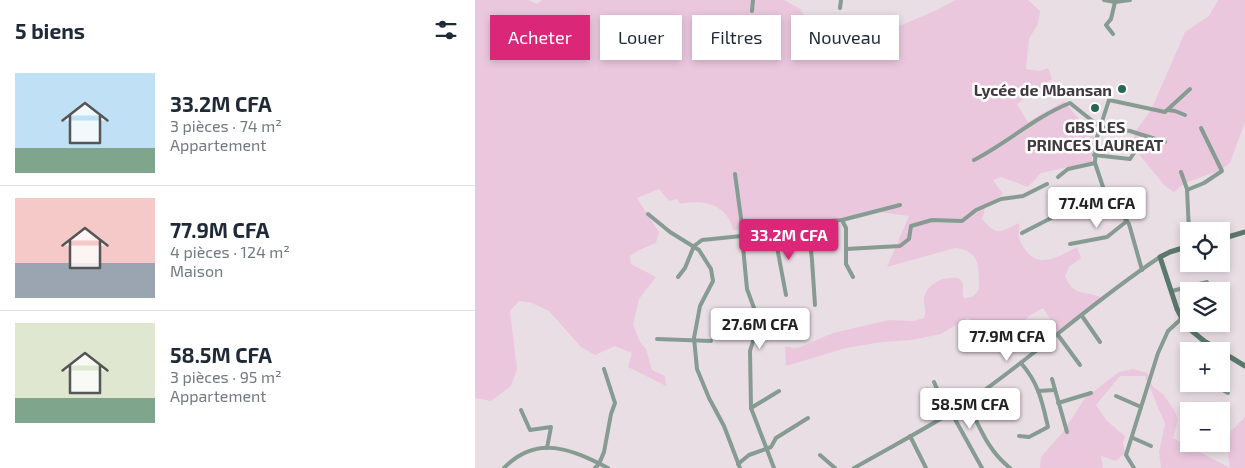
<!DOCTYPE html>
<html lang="fr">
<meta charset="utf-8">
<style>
body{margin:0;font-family:"Exo 2",sans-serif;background:#f6f6f7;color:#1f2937;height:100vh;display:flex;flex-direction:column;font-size:19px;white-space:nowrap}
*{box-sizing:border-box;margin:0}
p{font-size:16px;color:#747a83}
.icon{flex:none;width:28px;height:28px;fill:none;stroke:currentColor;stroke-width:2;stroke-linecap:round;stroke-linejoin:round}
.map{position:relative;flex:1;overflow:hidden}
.sheet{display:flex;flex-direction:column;background:#fff;width:475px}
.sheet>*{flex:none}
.guide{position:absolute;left:15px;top:15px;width:475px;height:45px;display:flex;gap:10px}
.fabs{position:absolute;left:705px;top:222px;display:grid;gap:10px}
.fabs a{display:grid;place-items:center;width:50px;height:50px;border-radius:0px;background:#fff;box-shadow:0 2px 8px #0003;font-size:25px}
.price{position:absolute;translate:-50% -42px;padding:0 11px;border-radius:5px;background:#fff;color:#222;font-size:16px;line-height:32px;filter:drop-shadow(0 1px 2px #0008)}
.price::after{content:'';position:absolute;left:50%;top:30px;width:15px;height:11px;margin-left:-8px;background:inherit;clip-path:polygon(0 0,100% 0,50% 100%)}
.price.selected{background:#db2777;color:#fff}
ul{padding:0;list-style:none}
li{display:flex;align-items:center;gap:15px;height:125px;padding:0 15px}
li+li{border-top:1px solid #e0e1e3}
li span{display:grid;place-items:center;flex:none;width:140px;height:100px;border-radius:0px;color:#555}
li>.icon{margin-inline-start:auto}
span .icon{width:60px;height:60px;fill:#fffc;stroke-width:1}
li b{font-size:21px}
h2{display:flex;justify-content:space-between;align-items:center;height:60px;padding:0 15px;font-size:21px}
.tag{padding:0 18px;border-radius:0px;background:#fff;box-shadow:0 2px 8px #0003;font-size:18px;line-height:45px}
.tag.selected{background:#db2777;color:#fff}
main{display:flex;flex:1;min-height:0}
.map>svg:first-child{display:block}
.green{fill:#ebc7de}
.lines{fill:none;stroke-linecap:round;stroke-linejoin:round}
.street{stroke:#869b92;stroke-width:4}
.secondary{stroke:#5a796c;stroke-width:5}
.poi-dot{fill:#2a6753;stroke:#fff;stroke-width:2}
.labels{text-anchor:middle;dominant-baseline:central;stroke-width:5;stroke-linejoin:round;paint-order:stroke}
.poi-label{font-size:16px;font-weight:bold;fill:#3f3a3d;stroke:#fff;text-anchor:end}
</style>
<main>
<section class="sheet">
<h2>5 biens<svg class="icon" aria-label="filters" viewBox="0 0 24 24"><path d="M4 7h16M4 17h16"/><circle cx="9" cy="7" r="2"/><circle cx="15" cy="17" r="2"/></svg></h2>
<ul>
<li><span style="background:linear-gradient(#bfe0f5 75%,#7fa58c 0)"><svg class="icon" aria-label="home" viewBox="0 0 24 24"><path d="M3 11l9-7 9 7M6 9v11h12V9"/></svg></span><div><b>33.2M CFA</b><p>3 pièces · 74 m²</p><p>Appartement</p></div></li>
<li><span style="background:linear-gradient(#f6c9c9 65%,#9aa5b1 0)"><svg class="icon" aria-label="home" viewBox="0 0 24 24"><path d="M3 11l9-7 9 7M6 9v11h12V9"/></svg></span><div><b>77.9M CFA</b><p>4 pièces · 124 m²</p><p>Maison</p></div></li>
<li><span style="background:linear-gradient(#dfe7d0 75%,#7fa58c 0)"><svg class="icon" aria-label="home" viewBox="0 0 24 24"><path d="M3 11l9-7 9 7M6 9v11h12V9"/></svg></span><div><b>58.5M CFA</b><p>3 pièces · 95 m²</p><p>Appartement</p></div></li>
</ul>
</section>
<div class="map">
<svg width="770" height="468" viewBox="0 0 770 468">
<rect width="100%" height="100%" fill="#eadee5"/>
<g class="green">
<path d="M0 0H54L62 4 67 0H309L325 9 335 24 345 32 358 36 396 34 422 27 462 10 480 0H553L565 11 563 24 554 39 551 69 564 71 573 68 577 79 542 104 553 122 589 101 621 140 616 162 566 173 553 187 526 177 518 180 528 194 510 208 507 219C522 237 525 232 544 223 545 229 543 233 544 238 546 244 549 248 552 252 566 269 586 255 602 247L606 258 594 267 590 276C600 300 613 289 630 299L584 333 568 308 554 316 523 349 499 321 492 318 466 334 437 340 407 342 371 348 311 366 310 346 319 348 325 347 358 333 414 320 438 321 449 318C451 311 450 309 449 303 448 288 462 279 474 278 478 278 483 277 486 280 490 285 486 293 489 298 496 298 500 296 504 289 503 268 507 251 480 248L412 267 434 216 403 212 319 228 258 230C252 204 228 199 205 204L202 199 194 201 184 189 162 198 184 232 181 243 162 251 155 256 156 264 181 277 164 299 158 325 165 342 171 349 177 370 190 376 191 386 153 367 157 353 140 346 120 355 106 347 74 311 57 303 44 301 35 311 42 369 36 386 16 401 0 398Z"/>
<polygon points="743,0 770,0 770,122 755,163 746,170 710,183 699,192 690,186 658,147 660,132 676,110 710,32 734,16"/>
<polygon points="658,369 672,373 678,387 688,394 699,410 703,419 698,438 755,468 752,450 756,431 770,417 770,468 686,468 684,452 690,424 670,376 645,376 621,405 632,421 650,436 648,444 650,453 641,461 626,456 628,468 565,468 566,457 588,432 610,398 644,372"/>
</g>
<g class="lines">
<g class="street">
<polyline points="629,0 640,2 655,0"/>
<polyline points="638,0 640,2 636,19 631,25 638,34"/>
<polyline points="365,8 366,0"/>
<polyline points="277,11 278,0"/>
<polyline points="693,110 700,111 710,115"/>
<polyline points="619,155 655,159 659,153"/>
<path d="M499 160C532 143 560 117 595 103L625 127 655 131 690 142"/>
<polyline points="706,172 712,189 714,231"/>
<polyline points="260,174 268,233 267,236 272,289 279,308 282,328 275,351 276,408 299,468"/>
<polyline points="583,177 593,169 620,163"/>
<polyline points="712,190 729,183 747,171 726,128"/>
<polyline points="589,193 596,195 604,206"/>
<polyline points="173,214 195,232 224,250 236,269 238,281 225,306 219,338 222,369 234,398 249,426 265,468"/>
<polyline points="367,220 371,228 371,264 378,277"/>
<polyline points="333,223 337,260 340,305"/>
<polyline points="299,231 311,295"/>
<polyline points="547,233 582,215 633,196"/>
<polyline points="595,244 632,237 652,221"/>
<polyline points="371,249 425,246 434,239 436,226 457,220 487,221 501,210 526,199 548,196 572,184"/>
<polyline points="667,270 654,224 629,190 620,163 621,140 634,100 690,112 715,89"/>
<polyline points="203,277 210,268 219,246 227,240 267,236 331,223 367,220 425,205"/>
<polyline points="697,291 732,282"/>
<polyline points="607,316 625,342"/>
<polyline points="583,335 605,365"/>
<polyline points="182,339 236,341"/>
<polyline points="746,361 752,354"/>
<polyline points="577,379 592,432"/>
<polyline points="459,382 473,414"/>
<polyline points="737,384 753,393"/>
<polyline points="563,391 580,390"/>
<polyline points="641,396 666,407"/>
<path d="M492 402 498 410V414C508 435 516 453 535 468"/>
<polyline points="583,403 616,393"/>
<polyline points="276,408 304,391"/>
<polyline points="46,410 55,430 76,427 72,448"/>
<polyline points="476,412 507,468"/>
<polyline points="435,436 451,468"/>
<path d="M544 436 554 437 573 427C567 401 564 384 546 363"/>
<polyline points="658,438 676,446"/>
<polyline points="345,455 360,468"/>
<polyline points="263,464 274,455 296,447 301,438 333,418"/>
<path d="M29 468C62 434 96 449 133 468"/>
<polyline points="120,468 124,464 129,452 136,414 140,403 129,369"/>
<path d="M379 468C417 446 457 426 494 401 560 356 618 301 685 257"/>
<polyline points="659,468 651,455 683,353 693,331 707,318"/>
</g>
<g class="secondary">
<polyline points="746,239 770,232"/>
<polyline points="714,246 695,252 685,257 702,309 711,326 729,341 770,366"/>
</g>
</g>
<g class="poi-dot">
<circle cx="647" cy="89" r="5"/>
<circle cx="620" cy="108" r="5"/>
</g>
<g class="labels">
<g class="poi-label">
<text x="637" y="89">Lycée de Mbansan</text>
<text x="620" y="126" text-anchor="middle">GBS LES<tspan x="620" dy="18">PRINCES LAUREAT</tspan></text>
</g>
</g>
</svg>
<div class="fabs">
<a><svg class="icon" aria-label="locate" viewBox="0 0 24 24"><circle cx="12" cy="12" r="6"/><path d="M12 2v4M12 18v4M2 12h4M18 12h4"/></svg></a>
<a><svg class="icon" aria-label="layers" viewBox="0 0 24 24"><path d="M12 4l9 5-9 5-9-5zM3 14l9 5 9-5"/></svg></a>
<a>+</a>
<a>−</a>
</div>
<b class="price" style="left:622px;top:229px">77.4M CFA</b>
<b class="price selected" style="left:314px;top:261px">33.2M CFA</b>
<b class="price" style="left:285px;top:350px">27.6M CFA</b>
<b class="price" style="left:532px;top:362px">77.9M CFA</b>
<b class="price" style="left:495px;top:430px">58.5M CFA</b>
<div class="guide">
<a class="tag selected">Acheter</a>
<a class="tag">Louer</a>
<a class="tag">Filtres</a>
<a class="tag">Nouveau</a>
</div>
</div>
</main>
